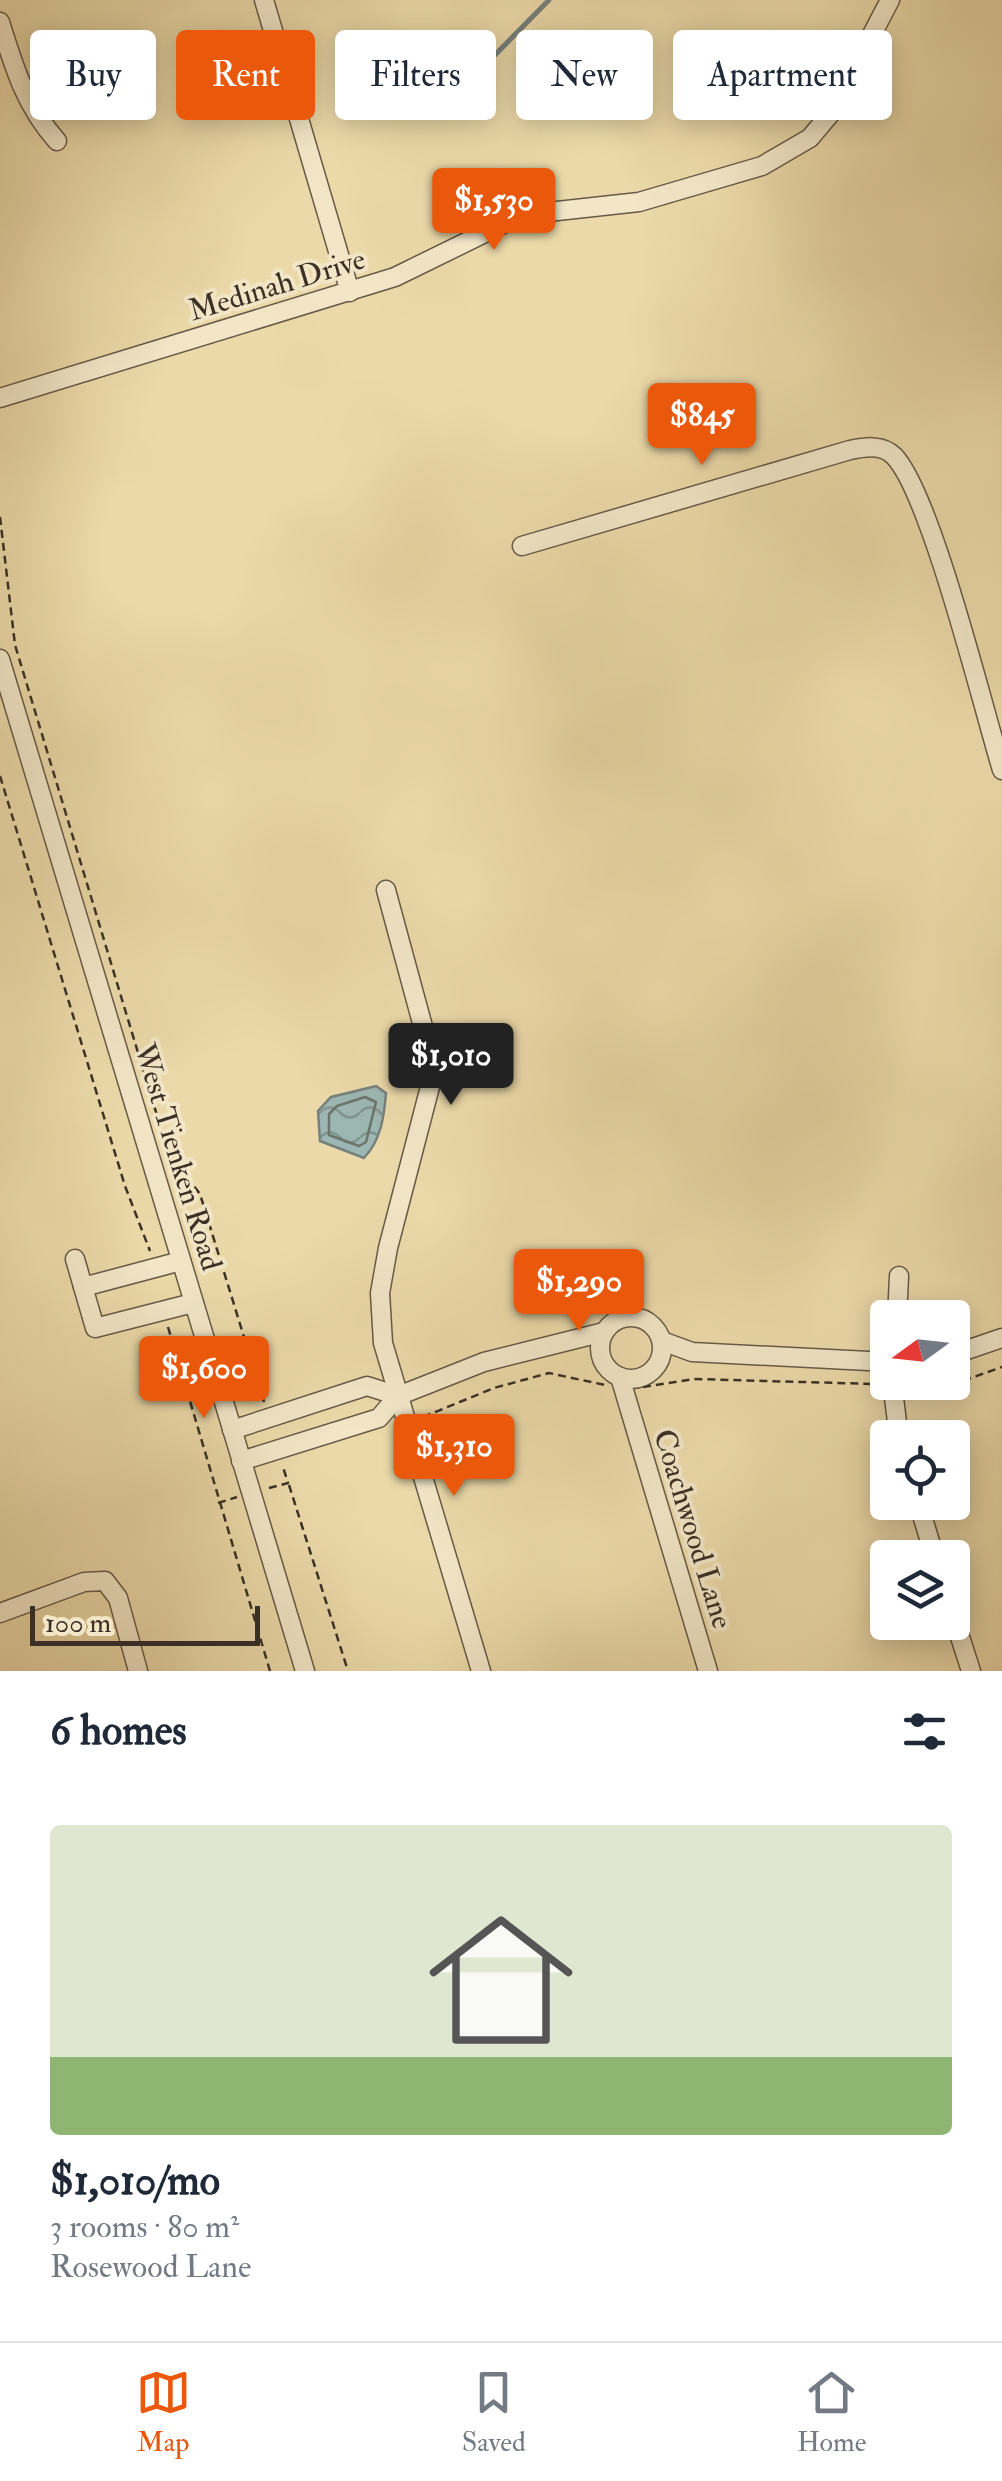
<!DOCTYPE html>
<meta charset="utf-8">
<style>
body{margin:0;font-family:"IM FELL Double Pica",serif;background:#f2f2f3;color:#1f2937;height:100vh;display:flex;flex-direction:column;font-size:38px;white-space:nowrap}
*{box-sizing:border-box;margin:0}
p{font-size:32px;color:#747a83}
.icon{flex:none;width:55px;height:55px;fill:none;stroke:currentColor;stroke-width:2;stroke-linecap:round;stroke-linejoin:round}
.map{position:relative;height:1671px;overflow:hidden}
.sheet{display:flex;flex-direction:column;background:#fff;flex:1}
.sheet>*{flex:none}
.top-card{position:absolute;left:30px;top:30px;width:942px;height:90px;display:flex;gap:20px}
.needle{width:65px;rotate:255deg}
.fabs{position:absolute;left:870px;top:1300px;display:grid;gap:20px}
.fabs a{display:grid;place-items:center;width:100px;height:100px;border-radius:10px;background:#fff;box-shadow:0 5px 25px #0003;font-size:50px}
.scale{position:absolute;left:30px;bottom:25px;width:230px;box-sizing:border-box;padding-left:10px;border:5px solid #3c3026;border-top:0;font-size:28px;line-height:35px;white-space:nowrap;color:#3c3026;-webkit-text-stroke:8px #f2e6c7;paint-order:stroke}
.price{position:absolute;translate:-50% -85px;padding:0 22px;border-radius:10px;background:#ea580c;color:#fff;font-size:32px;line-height:65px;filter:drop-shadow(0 2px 5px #0008)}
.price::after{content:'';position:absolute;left:50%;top:60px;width:30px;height:22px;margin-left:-15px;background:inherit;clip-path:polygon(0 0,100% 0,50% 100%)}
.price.active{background:#222;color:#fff}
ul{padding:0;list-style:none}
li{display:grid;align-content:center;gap:20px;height:530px;padding:0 50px}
li span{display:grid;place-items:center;height:310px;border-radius:10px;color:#555}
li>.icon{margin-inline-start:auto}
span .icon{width:180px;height:180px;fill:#fffc;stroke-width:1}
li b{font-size:42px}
h2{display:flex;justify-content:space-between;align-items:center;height:120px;padding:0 50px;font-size:42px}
.tag{padding:0 35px;border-radius:10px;background:#fff;box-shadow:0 5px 25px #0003;font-size:35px;line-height:90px}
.tag.active{background:#ea580c;color:#fff}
.dock{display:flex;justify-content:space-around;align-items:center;height:140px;border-top:2px solid #e0e1e3;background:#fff;font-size:28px;color:#747a83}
.dock a{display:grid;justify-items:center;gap:5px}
.dock .active{color:#ea580c}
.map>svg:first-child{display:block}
.water{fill:url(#water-waves);stroke:#76817b;stroke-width:2.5}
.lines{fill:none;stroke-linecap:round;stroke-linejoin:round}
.shore{stroke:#6c746c;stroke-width:2.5}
.stream{stroke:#76817b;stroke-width:5}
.minor-casing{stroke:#685a47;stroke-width:21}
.path{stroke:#3c3026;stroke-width:2.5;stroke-dasharray:8 5;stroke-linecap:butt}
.minor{stroke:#f2e6c7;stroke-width:18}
.labels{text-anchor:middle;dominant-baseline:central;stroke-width:8;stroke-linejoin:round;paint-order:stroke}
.street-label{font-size:30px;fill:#3c3026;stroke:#f2e6c7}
</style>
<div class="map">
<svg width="1002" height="1671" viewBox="0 0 1002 1671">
<defs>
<pattern id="water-waves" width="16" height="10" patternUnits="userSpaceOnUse" patternTransform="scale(2.5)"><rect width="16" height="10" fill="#9cb7b3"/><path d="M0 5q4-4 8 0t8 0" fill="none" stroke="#809591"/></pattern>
</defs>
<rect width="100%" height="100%" fill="#ebd9a9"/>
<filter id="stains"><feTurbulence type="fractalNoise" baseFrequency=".002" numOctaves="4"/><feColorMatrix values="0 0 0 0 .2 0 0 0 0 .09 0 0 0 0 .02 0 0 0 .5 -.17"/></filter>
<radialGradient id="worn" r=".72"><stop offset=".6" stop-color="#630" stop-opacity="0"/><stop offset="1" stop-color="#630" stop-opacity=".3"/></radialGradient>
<path class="water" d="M376 1086 386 1093C384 1117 381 1140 364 1158L320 1141 318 1111 331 1097Z"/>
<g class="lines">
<polygon class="shore" points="365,1097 376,1102 366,1142 359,1146 329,1135 329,1114 337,1106"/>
<polyline class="stream" points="448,116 488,62 549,0"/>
<defs>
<g id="minor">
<polyline points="264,0 350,292"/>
<path d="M0 22C14 67 25 105 57 141"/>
<polyline points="0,398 395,277 503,224 539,213 639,202 762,166 810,138 831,113 890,0"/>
<path d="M522 546 850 450C865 447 882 444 894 456 931 494 983 708 1002 770"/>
<polyline points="0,659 305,1671"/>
<polyline points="386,890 428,1045 432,1079 388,1248 380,1293 383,1343 481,1671"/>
<polyline points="75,1259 95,1328 193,1303"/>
<polyline points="83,1287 181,1261"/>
<circle cx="631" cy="1348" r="31"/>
<polyline points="897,1318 899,1276"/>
<polyline points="662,1341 692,1352 888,1362"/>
<polyline points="952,1355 1002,1338"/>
<polyline points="620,1377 708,1671"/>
<polyline points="892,1382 899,1438"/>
<polyline points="232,1430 367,1386 398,1396"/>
<polyline points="241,1461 379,1418 398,1396 484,1362 604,1332"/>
<polyline points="918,1502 935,1558"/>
<polyline points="952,1612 971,1671"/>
<polyline points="0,1613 84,1582 105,1581 118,1598 138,1671"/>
</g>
</defs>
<use href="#minor" class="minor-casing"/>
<g class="path">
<polyline points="0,517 15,645 168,1152 200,1194 264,1402"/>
<polyline points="0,776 125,1186 150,1251"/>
<polyline points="168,1327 270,1671"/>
<polyline points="643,1387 694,1379 874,1384"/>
<polyline points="912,1387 954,1384 1002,1367"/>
<polyline points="423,1417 494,1388 549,1373 605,1385"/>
<polyline points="289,1485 348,1671"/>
<polyline points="269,1488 288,1483 283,1467"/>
<polyline points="218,1503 237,1497"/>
</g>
<use href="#minor" class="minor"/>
</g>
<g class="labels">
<g class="street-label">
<text transform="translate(277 285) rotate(-17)">Medinah Drive</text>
<text transform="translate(178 1157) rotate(73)">West Tienken Road</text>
<text transform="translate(693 1529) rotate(73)">Coachwood Lane</text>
</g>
</g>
<rect width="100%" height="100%" filter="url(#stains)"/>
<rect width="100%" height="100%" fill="url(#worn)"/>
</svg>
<div class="fabs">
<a><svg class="needle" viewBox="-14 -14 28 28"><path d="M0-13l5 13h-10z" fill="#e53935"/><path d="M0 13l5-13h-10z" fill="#747a83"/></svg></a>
<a><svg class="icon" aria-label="locate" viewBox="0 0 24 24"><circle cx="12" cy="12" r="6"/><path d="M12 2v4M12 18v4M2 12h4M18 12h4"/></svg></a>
<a><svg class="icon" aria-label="layers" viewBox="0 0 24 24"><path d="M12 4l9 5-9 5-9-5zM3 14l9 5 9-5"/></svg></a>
</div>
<div class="scale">100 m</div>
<b class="price" style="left:494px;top:253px">$1,530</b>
<b class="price" style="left:702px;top:468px">$845</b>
<b class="price active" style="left:451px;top:1108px">$1,010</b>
<b class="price" style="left:579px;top:1334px">$1,290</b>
<b class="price" style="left:204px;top:1421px">$1,600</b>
<b class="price" style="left:454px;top:1499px">$1,310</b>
<div class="top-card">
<a class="tag">Buy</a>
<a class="tag active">Rent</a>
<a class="tag">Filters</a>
<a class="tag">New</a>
<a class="tag">Apartment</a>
</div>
</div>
<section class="sheet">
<h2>6 homes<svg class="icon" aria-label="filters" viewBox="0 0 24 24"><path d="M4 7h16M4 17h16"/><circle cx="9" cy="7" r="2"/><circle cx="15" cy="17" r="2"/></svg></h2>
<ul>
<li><span style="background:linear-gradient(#dfe7d0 75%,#8fb573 0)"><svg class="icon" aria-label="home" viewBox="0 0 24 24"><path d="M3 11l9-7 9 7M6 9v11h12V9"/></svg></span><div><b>$1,010/mo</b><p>3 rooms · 80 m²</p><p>Rosewood Lane</p></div></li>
</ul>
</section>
<nav class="dock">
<a class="active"><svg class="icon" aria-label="map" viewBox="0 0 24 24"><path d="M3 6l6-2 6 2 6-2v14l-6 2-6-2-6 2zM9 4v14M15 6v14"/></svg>Map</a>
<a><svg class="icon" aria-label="saved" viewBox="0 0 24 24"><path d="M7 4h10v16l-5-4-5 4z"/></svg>Saved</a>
<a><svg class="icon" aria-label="home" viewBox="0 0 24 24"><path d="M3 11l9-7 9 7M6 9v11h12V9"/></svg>Home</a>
</nav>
